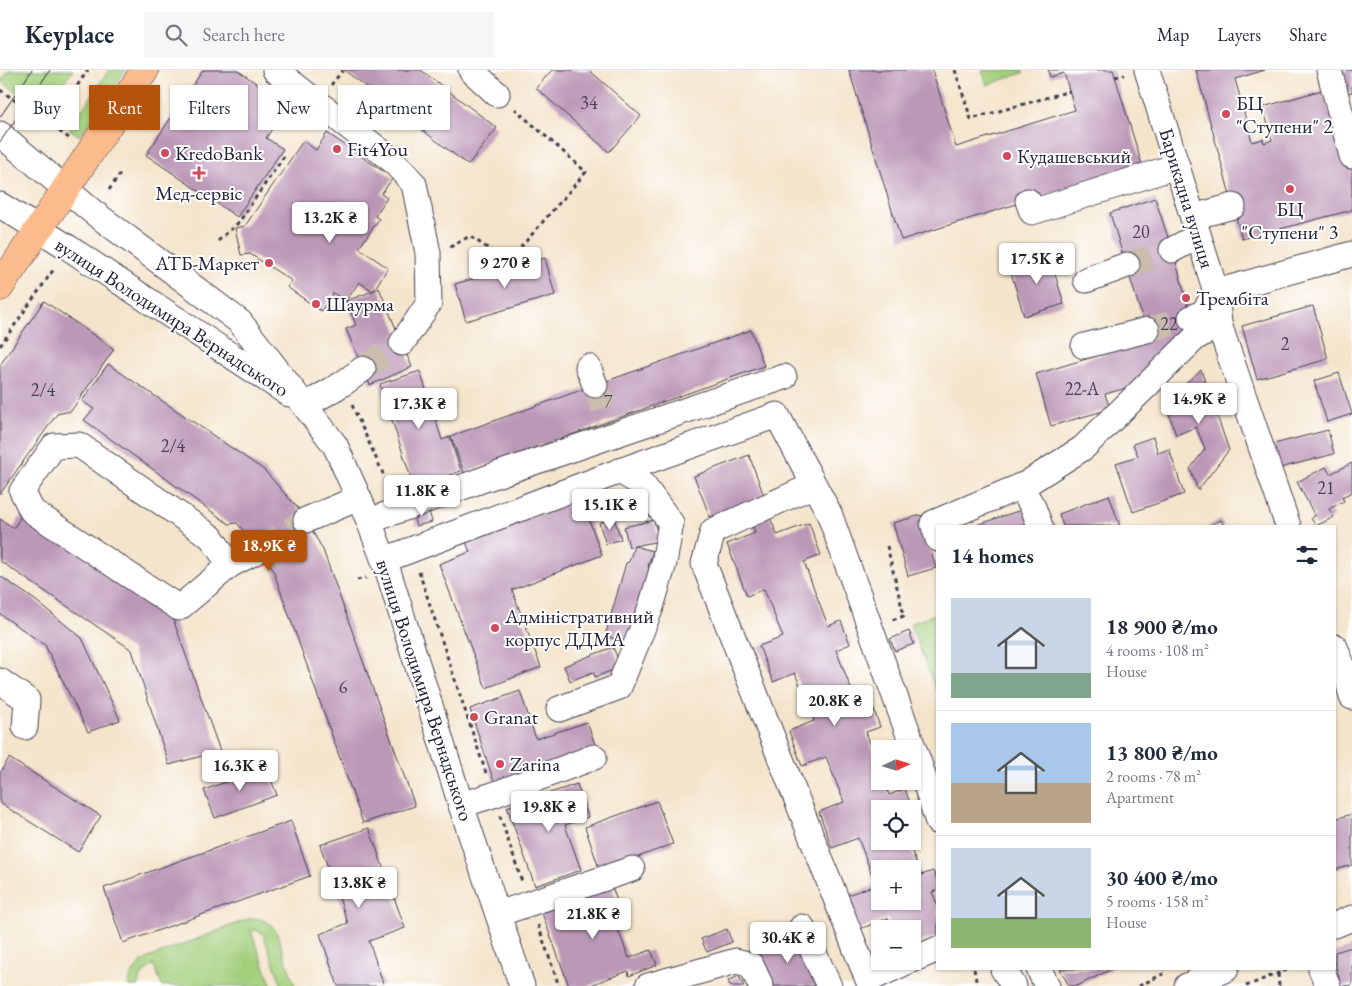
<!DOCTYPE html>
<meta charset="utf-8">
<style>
body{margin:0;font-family:"EB Garamond",serif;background:#f6f6f7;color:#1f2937;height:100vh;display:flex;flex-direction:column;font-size:19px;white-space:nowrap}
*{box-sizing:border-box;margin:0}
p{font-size:16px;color:#747a83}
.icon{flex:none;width:28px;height:28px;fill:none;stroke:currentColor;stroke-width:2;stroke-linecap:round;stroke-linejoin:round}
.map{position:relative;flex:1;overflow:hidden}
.details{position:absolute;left:936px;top:455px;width:400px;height:445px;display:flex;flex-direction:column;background:#fff;border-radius:0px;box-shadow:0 1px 4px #0004}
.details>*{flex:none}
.top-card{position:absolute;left:15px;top:15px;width:475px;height:45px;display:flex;gap:10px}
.needle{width:32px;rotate:86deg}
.controls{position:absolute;left:871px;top:670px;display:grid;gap:10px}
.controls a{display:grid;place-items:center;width:50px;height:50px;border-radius:0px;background:#fff;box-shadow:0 1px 4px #0004;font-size:25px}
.price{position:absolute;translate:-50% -42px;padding:0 11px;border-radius:5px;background:#fff;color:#222;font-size:16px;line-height:32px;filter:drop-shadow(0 1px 2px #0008)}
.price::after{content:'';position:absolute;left:50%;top:30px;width:15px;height:11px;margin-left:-8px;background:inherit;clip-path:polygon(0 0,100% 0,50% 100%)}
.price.current{background:#b45309;color:#fff}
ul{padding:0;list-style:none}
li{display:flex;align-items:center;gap:15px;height:125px;padding:0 15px}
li+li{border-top:1px solid #e0e1e3}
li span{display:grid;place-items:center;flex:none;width:140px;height:100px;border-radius:0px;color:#555}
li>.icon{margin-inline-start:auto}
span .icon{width:60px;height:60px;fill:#fffc;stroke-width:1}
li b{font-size:21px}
h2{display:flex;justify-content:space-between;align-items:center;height:60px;padding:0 15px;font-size:21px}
.pill{padding:0 18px;border-radius:0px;background:#fff;box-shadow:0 1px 4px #0004;font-size:18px;line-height:45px}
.pill.current{background:#b45309;color:#fff}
header{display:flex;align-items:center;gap:30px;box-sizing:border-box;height:70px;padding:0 25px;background:#fff;border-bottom:1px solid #e0e1e3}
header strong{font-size:24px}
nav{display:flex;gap:28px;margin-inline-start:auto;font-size:18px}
.search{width:350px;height:45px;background:#f6f6f7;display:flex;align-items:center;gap:12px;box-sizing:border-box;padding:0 18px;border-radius:0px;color:#747a83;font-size:19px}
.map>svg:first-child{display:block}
.green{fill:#a2cf7c;stroke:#62785c}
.building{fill:#bc98b7;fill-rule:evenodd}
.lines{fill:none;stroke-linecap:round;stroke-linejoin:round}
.minor-tunnel{stroke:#cabdae;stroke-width:25;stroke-dasharray:25 12;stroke-linecap:butt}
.minor-casing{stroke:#423f51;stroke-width:27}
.major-casing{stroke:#423f51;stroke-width:29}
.path{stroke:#423f51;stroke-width:3;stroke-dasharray:4 4;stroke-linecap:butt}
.minor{stroke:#fff;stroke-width:25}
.major{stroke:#fbbb8c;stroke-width:28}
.tram{stroke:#22223b;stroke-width:1}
.poi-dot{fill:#d1495b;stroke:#fff;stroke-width:2}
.labels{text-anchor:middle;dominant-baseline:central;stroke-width:4;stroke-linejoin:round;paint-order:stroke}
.number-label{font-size:18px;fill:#48405a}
.poi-label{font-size:20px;fill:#22223b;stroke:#fff;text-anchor:start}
.street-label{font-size:20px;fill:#22223b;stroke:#fff}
</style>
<header>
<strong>Keyplace</strong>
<div class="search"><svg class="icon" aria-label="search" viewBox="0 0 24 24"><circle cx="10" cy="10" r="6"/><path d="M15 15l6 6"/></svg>Search here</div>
<nav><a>Map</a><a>Layers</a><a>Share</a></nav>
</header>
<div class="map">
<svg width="1352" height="916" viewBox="0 0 1352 916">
<rect width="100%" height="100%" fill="#fff"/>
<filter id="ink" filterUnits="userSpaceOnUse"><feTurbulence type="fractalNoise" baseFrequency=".02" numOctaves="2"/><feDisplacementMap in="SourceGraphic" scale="10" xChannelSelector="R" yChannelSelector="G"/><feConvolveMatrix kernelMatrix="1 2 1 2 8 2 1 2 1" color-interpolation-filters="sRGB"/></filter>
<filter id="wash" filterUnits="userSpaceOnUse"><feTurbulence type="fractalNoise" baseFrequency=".0096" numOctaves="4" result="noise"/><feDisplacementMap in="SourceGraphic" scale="20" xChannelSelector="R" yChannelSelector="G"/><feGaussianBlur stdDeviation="1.12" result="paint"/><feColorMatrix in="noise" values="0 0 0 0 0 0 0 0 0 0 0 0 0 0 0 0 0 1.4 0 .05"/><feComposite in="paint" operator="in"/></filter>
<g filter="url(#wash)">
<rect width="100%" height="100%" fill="#f4e4cb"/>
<g class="green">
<polygon points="9,0 73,0 44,41 1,11"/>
<polygon points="109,0 126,0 80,66 69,59"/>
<polygon points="982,0 1023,0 1023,3 987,15"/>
<polygon points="937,543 937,622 910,554"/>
<path d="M256 848C265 850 270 853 276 861L295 916H282L263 864 257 860 251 861 272 916H162L154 895C145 900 141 905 138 916H128C131 902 136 896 148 888L248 849Z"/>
</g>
<g id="blocks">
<g class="building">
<polygon points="203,0 237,0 288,35 266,68 283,79 237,147 146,85"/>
<polygon points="344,0 421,0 497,58 468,95"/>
<polygon points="552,0 589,0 641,46 609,82 536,18"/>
<polygon points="849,0 932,0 956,77 1075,40 1064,3 1050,7 1048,0 1113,0 1142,95 901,170"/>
<polygon points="1196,0 1265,0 1235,9 1252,72 1263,69 1264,73 1272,70 1263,37 1322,20 1352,89 1352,140 1242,169"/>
<polygon points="1333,0 1352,0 1352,22 1339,25"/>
<path d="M327 63 393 108 381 124 387 128 375 146 379 149 359 178 388 198 373 221 379 218 412 297 370 315 346 259 356 255 346 231 333 223 321 241 287 217 292 211 250 184 241 185 235 158 245 156 303 71 316 80ZM359 212 373 221 346 231Z"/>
<polygon points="1155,128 1176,192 1194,258 1144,313 1105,324 1110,339 1051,356 1036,304 1133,275 1148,266 1110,143"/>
<polygon points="1049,184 1064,234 1024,246 1009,196"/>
<polygon points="545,188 555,225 466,251 455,214"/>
<polygon points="44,231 114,279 71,341 57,344 0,424 0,295"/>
<polygon points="1313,236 1328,289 1257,309 1242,256"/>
<polygon points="751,260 764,296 464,403 451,366"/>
<polygon points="108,294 264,400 303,444 323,480 415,736 363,753 272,497 237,453 229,454 84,350 94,339 82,331"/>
<polygon points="1201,300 1229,380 1198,420 1190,399 1205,379 1196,357 1176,365 1165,332"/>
<polygon points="420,301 442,370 450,367 461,401 414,417 380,314"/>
<polygon points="1339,303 1352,344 1327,352 1314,311"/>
<polygon points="1328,360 1334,384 1280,398 1274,374"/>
<polygon points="1153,367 1158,383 1169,379 1184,424 1133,442 1116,393 1138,386 1133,374"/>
<polygon points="749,385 764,426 710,447 694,406"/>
<polygon points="1352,393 1352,422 1342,427 1344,431 1329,439 1334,447 1316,456 1311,448 1315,446 1297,412 1326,397 1330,404"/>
<polygon points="1109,425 1120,456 1063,456 1059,444"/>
<polygon points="581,428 602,485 512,520 541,597 486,618 439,494 470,482 466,472"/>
<polygon points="428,437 432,452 416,456 412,442"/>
<polygon points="1027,438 1033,456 974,456"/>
<polygon points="23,442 168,535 220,681 169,695 132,580 0,491 0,449 14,458"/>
<path d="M769 445 777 465 809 453 821 485 804 492 828 556 841 551 850 574 836 580 860 642 873 637 880 657 866 662 880 700V711H884L889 725 905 719 912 739H880V771H908L921 805 933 801 938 812V820L932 822 938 836V866L916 874 912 866V859H892L888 848 860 859 847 825 876 815 858 768 832 778 819 742 844 732 826 687 802 696 789 661 814 651 795 603 773 612 759 576 783 567 764 519 747 526 727 474 755 463 751 453ZM880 799H912V831H880Z"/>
<polygon points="921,445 936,498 908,506 893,453"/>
<polygon points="614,448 621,469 606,474 599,453"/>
<polygon points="654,450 659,471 629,477 624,457"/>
<polygon points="1221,450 1224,456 1207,456"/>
<polygon points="634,476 653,481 648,496 650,499 627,572 605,566 626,493 629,492"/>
<polygon points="0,506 35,530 82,568 120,650 88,662 45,575 0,544"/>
<polygon points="909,561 914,574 895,581 890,569"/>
<polygon points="613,577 621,597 595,607 593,602 570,611 564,596"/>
<polygon points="520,621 536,669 587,652 596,677 494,712 470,639"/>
<polygon points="9,688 101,746 78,782 0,733 0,703"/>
<polygon points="266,697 277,725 215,748 204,720"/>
<polygon points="577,714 588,747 565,755 581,800 535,816 507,737"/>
<polygon points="657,731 673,774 600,801 585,757"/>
<polygon points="1352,744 1352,795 1335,800 1335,749"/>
<polygon points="291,751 310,806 123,873 104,818"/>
<polygon points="369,758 405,858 369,871 384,916 338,916 320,864 348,853 320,775"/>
<polygon points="612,817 625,852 616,855 629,888 651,880 657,895 629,906 628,901 588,916 569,916 542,843"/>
<polygon points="727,859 732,872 707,882 701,869"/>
<polygon points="795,864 821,916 773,916 757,883"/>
<polygon points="1352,877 1352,915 1341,916 1335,892 1335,882"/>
<polygon points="1060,899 1112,899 1077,916 1069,916"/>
<polygon points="739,906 744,916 731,916 728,911"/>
</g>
</g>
</g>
<g filter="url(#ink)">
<use href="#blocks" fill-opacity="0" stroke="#423f51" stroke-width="1"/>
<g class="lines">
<g class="minor-tunnel">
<polyline points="1127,195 1172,180"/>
<polyline points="1147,260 1191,248"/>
<polyline points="363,299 402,273"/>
<polyline points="595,315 608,351"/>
<polyline points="259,480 306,450"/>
</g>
<defs>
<g id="minor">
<polyline points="275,0 392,90 414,114 428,183 429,233 402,273"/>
<polyline points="471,0 497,24"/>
<polyline points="1147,0 1216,222 1219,254 1288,456"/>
<polyline points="1329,0 1352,86"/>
<polyline points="0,64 93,142 240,252 335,375 369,451 389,504 461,735 522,916"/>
<polyline points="1028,131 1032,142 1177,96"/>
<polyline points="0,135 69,178 289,324"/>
<polyline points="1193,147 1233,136"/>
<polyline points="1172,180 1198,166"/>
<polyline points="1086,210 1127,195"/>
<polyline points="1191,248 1204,242 1216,222 1352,184"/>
<polyline points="1084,276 1147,260"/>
<polyline points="588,297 595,315"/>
<polyline points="306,335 342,314 363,299"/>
<polyline points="814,415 713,461 704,494 868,910 909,891"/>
<polyline points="1020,416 1033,437 1040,456"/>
<polyline points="306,450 359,428"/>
<polyline points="369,451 490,407 784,307"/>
<polyline points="938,469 933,453 1026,414 1083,378 1195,268 1219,254"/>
<polyline points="384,490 620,401 777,345 829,443 920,696 938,752"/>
<polyline points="230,495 179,538 32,441 22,421 54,376 79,375 211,467 230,495 259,480"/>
<polyline points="1335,577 1347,607 1352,627"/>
<polyline points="0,611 27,630 25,657"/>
<polyline points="559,639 619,617 651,537 664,493 671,453 643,415 620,401"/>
<polyline points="461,735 493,725 594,687"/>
<polyline points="498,844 632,799"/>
<polyline points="1335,855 1352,848"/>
<polyline points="802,857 829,916"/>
<polyline points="912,890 938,879"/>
<polyline points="1003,899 1014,916"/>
<polyline points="1039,899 1047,916"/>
<polyline points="1321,899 1328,916"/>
<polyline points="648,916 736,891 751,895 761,916"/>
<polyline points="1187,916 1226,899"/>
</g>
<polyline id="major" points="0,217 145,0"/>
</defs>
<use href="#minor" class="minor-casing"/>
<use href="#major" class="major-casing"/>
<g class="path">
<polyline points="955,0 971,49 1070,21"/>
<polyline points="1115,7 1124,5"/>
<polyline points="331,15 343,0"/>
<polyline points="0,20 69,68"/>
<polyline points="50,55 88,0"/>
<polyline points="109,120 120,104"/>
<polyline points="218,171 239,152 285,85"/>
<polyline points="450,177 470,166 508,192 586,102 515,39"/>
<polyline points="0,276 54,199"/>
<polyline points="352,335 390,419"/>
<polyline points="887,476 904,546 892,550"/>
<polyline points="419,502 486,703"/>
<polyline points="357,510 366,508"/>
<polyline points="500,746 522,812"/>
<polyline points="538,855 559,916"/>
<polyline points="974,899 977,916"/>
<polyline points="1278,904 1279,916"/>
<polyline points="1139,916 1167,902"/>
<polyline points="1246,916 1289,899"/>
</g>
<use href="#minor" class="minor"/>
<use href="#major" class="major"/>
<g class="tram">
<polyline points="0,47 32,0"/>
<polyline points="0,72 50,0"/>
</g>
</g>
</g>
<g class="poi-dot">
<circle cx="1226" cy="44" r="5"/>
<circle cx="337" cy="79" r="5"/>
<circle cx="165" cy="83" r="5"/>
<circle cx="1007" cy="86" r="5"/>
<path d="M196.5 95.5h5v5h5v5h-5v5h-5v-5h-5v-5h5z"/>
<circle cx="1290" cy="119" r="5"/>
<circle cx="269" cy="193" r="5"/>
<circle cx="1186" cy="228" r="5"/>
<circle cx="316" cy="234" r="5"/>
<circle cx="495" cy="558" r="5"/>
<circle cx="474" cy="647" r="5"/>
<circle cx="500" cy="694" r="5"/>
</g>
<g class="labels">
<g class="number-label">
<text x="589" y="32">34</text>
<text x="1141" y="161">20</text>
<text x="1169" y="253">22</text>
<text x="1285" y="273">2</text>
<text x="1082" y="318">22-А</text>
<text x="43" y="319">2/4</text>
<text x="608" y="331">7</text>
<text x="173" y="375">2/4</text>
<text x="1326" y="417">21</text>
<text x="343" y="616">6</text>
</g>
<g class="poi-label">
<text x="1236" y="33">БЦ<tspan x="1236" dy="23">"Ступени" 2</tspan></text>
<text x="347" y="79">Fit4You</text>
<text x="175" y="83">KredoBank</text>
<text x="1017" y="86">Кудашевський</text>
<text x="199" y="123" text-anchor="middle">Мед-сервіс</text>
<text x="1290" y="139" text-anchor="middle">БЦ<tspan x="1290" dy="23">"Ступени" 3</tspan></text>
<text x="259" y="193" text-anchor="end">АТБ-Маркет</text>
<text x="1196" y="228">Трембіта</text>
<text x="326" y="234">Шаурма</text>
<text x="505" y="546">Адміністративний<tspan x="505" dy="23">корпус ДДМА</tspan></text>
<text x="484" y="647">Granat</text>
<text x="510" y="694">Zarina</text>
</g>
<g class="street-label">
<text transform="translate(1187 128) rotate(73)">Барикадна вулиця</text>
<text transform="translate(172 247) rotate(33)">вулиця Володимира Вернадського</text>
<text transform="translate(425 620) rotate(72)">вулиця Володимира Вернадського</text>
</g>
</g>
</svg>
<div class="controls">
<a><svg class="needle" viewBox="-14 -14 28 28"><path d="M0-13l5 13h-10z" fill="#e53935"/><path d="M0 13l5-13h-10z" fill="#747a83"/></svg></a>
<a><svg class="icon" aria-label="locate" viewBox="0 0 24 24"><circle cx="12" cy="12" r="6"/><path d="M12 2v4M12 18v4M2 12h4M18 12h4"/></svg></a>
<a>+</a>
<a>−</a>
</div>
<b class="price" style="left:330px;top:174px">13.2K ₴</b>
<b class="price" style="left:1037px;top:215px">17.5K ₴</b>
<b class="price" style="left:505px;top:219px">9 270 ₴</b>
<b class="price" style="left:1199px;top:355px">14.9K ₴</b>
<b class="price" style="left:419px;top:360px">17.3K ₴</b>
<b class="price" style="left:422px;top:447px">11.8K ₴</b>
<b class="price" style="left:610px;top:461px">15.1K ₴</b>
<b class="price current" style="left:269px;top:502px">18.9K ₴</b>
<b class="price" style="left:835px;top:657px">20.8K ₴</b>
<b class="price" style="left:240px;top:722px">16.3K ₴</b>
<b class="price" style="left:549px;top:763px">19.8K ₴</b>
<b class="price" style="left:359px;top:839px">13.8K ₴</b>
<b class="price" style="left:593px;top:870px">21.8K ₴</b>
<b class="price" style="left:788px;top:894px">30.4K ₴</b>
<div class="top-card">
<a class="pill">Buy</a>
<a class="pill current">Rent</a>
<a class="pill">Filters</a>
<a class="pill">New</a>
<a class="pill">Apartment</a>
</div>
<section class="details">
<h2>14 homes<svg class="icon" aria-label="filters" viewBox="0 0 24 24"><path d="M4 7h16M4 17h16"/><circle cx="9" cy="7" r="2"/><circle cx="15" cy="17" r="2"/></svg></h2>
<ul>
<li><span style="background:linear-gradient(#c9d6e8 75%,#7fa58c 0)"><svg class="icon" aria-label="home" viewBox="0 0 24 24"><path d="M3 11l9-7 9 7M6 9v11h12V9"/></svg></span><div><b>18 900 ₴/mo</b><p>4 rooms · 108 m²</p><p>House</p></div></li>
<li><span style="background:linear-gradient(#a9c7e8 60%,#b9a48a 0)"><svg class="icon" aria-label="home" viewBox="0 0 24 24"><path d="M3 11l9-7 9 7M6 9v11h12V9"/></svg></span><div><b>13 800 ₴/mo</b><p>2 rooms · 78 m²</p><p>Apartment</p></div></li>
<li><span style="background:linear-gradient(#c9d6e8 70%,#8fb573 0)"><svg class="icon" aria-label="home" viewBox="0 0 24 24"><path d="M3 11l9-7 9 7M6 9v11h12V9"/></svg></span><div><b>30 400 ₴/mo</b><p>5 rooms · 158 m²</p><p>House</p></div></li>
</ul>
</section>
</div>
